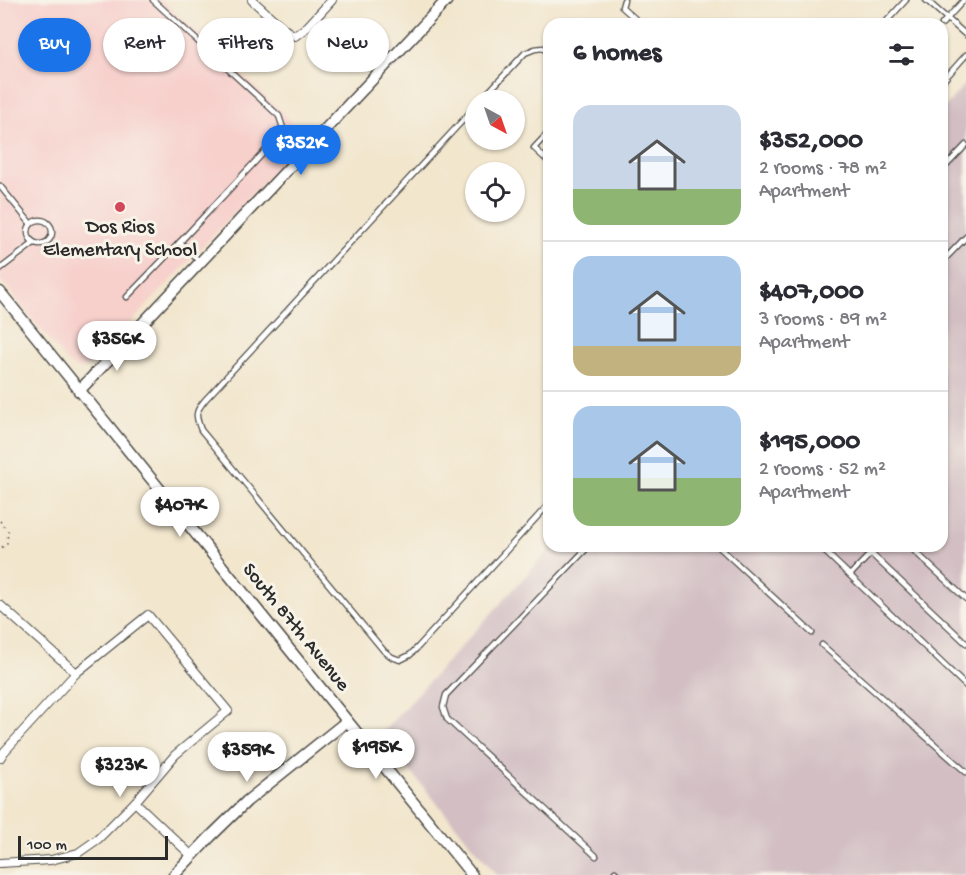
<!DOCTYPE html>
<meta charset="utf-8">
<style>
body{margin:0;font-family:"Gochi Hand",sans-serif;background:#f7f7f7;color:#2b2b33;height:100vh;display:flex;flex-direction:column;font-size:22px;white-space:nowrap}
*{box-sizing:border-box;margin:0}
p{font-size:20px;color:#7c7c81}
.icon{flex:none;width:33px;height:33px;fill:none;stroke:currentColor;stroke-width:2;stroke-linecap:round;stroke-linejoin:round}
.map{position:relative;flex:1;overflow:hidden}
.panel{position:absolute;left:543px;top:18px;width:405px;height:534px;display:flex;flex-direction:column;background:#fff;border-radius:18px;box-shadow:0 2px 4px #0004}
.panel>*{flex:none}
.hud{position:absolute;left:18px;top:18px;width:435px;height:54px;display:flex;gap:12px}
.needle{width:39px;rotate:140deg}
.fabs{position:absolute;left:465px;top:90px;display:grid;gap:12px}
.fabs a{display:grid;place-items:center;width:60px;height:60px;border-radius:50%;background:#fff;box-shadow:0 2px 4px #0004;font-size:30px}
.scale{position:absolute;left:18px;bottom:15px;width:150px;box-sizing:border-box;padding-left:6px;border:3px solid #2b2b2b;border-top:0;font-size:16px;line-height:21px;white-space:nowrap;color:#2b2b2b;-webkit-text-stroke:4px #f7f3e8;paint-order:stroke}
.price{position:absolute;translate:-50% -51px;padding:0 14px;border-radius:21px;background:#fff;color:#222;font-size:20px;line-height:39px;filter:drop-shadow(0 2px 3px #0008)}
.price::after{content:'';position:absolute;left:50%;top:36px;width:18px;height:14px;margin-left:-9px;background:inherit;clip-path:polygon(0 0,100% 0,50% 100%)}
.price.on{background:#1a73e8;color:#fff}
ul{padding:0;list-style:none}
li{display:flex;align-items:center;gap:18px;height:150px;padding:0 30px}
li+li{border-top:2px solid #e1e1e2}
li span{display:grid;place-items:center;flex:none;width:168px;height:120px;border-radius:18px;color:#555}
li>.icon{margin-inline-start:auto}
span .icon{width:72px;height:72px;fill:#fffc;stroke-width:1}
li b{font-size:26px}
h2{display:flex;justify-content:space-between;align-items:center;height:72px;padding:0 30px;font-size:26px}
.tag{padding:0 21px;border-radius:27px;background:#fff;box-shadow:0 2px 4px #0004;font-size:21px;line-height:54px}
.tag.on{background:#1a73e8;color:#fff}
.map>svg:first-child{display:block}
.built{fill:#f7d0cc}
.industrial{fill:#d2bec3}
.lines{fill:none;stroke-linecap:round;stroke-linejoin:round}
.service-casing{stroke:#494743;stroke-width:7}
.minor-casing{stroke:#494743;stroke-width:10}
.tertiary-casing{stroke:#494743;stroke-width:13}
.path{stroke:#494743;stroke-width:1.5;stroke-dasharray:1.5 4.5;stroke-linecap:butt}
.service{stroke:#fff;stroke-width:4.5}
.minor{stroke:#fff;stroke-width:8}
.tertiary{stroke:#fff;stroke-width:10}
.poi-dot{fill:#d1495b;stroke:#f7f3e8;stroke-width:2}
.labels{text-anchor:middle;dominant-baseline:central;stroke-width:6;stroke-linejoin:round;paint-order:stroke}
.poi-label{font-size:20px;fill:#2b2b2b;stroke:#f7f3e8}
.street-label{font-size:20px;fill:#2b2b2b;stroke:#f7f3e8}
</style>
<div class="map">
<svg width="966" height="875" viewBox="0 0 966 875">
<rect width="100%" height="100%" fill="#f7f3e8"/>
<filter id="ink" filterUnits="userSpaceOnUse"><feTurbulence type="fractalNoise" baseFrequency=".0167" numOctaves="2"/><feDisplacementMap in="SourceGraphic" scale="12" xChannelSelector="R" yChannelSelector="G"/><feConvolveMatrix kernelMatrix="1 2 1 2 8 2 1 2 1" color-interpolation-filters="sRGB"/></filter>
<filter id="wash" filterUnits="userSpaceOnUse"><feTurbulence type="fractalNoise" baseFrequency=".008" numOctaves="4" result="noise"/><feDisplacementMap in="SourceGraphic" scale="24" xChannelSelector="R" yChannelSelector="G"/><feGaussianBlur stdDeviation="1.35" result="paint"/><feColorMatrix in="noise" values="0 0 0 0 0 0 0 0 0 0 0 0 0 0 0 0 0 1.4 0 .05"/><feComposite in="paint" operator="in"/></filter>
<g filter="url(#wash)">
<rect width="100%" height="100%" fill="#f2e6cd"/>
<polygon class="built" points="0,0 162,0 307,136 93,363 84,368 75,368 68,363 0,279"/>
<polygon class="industrial" points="966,83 966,875 497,875 380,735 553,546 942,546 942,110"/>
</g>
<g filter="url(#ink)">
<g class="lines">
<defs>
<g id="service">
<polyline points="153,0 279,116 284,131"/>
<polyline points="624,0 622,7 641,24"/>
<polyline points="926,0 966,35"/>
<polyline points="884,24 906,0"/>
<polyline points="942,24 964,0"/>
<polyline points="942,82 966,55"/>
<polyline points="481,100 525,53 535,49 543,48 549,53"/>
<path d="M476 106 205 400C195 412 195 415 201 430L384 651 392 657 400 660 410 655 418 647 549 504"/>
<polyline points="549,132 534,148 549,162"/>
<polyline points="942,170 966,145"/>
<polyline points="0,186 31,224"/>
<circle cx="40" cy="232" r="12"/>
<polyline points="199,261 180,242 284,131 305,151"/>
<polyline points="942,262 966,237"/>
<polyline points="0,269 34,243"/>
<polyline points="127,297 180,242"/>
<polyline points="589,546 446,695 443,707 447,719 596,856"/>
<polyline points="718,546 812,633"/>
<polyline points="819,546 966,686"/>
<polyline points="863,546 966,643"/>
<polyline points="909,546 966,599"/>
<polyline points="850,575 878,546"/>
<polyline points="822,645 966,772"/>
<polyline points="615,872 618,875"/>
</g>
<g id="minor">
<polyline points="252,0 284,29 295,36 308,26 332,0"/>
<polyline points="0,605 76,673"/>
<polyline points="0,758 4,752 76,673 148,615 228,711 175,755 135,802 98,839 78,853 51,860 0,863"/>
<polyline points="135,802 192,856"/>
</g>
<g id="tertiary">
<polyline points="0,292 472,875"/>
<polyline points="79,391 447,0"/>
<polyline points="174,875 210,837 247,801 347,721"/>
</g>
</defs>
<use href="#service" class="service-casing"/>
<use href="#minor" class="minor-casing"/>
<use href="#tertiary" class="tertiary-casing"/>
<polyline class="path" points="0,521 8,531 7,543 0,549"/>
<use href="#service" class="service"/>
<use href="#minor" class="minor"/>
<use href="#tertiary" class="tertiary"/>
</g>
</g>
<circle class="poi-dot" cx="120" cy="207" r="6"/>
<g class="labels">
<g class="poi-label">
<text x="120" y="228">Dos Rios<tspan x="120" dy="23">Elementary School</tspan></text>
</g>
<g class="street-label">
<text transform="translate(295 628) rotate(51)">South 87th Avenue</text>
</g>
</g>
</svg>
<div class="fabs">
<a><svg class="needle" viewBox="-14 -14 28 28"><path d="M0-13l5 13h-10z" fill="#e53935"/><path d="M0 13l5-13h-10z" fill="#7c7c81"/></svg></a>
<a><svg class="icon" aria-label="locate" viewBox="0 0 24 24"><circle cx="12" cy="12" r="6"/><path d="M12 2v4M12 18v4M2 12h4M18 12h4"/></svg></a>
</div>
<div class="scale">100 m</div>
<b class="price on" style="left:301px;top:176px">$352K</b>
<b class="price" style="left:117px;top:372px">$356K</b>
<b class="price" style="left:180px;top:538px">$407K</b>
<b class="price" style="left:376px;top:780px">$195K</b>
<b class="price" style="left:247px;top:783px">$359K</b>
<b class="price" style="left:120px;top:798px">$323K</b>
<div class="hud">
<a class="tag on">Buy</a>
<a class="tag">Rent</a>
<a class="tag">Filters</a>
<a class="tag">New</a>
</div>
<section class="panel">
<h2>6 homes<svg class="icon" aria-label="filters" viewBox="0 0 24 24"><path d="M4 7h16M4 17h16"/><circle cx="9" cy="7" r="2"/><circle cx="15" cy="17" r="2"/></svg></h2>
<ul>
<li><span style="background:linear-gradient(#c9d6e8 70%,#8fb573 0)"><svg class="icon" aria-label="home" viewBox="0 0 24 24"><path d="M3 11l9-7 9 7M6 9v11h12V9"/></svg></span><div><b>$352,000</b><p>2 rooms · 78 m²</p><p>Apartment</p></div></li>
<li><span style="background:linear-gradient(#a9c7e8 75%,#c2b280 0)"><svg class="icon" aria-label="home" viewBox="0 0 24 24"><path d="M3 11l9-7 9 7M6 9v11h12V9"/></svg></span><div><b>$407,000</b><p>3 rooms · 89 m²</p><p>Apartment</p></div></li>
<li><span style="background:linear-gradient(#a9c7e8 60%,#8fb573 0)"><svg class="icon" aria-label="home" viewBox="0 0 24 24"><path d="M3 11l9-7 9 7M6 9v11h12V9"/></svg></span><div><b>$195,000</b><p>2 rooms · 52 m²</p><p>Apartment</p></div></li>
</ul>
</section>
</div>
